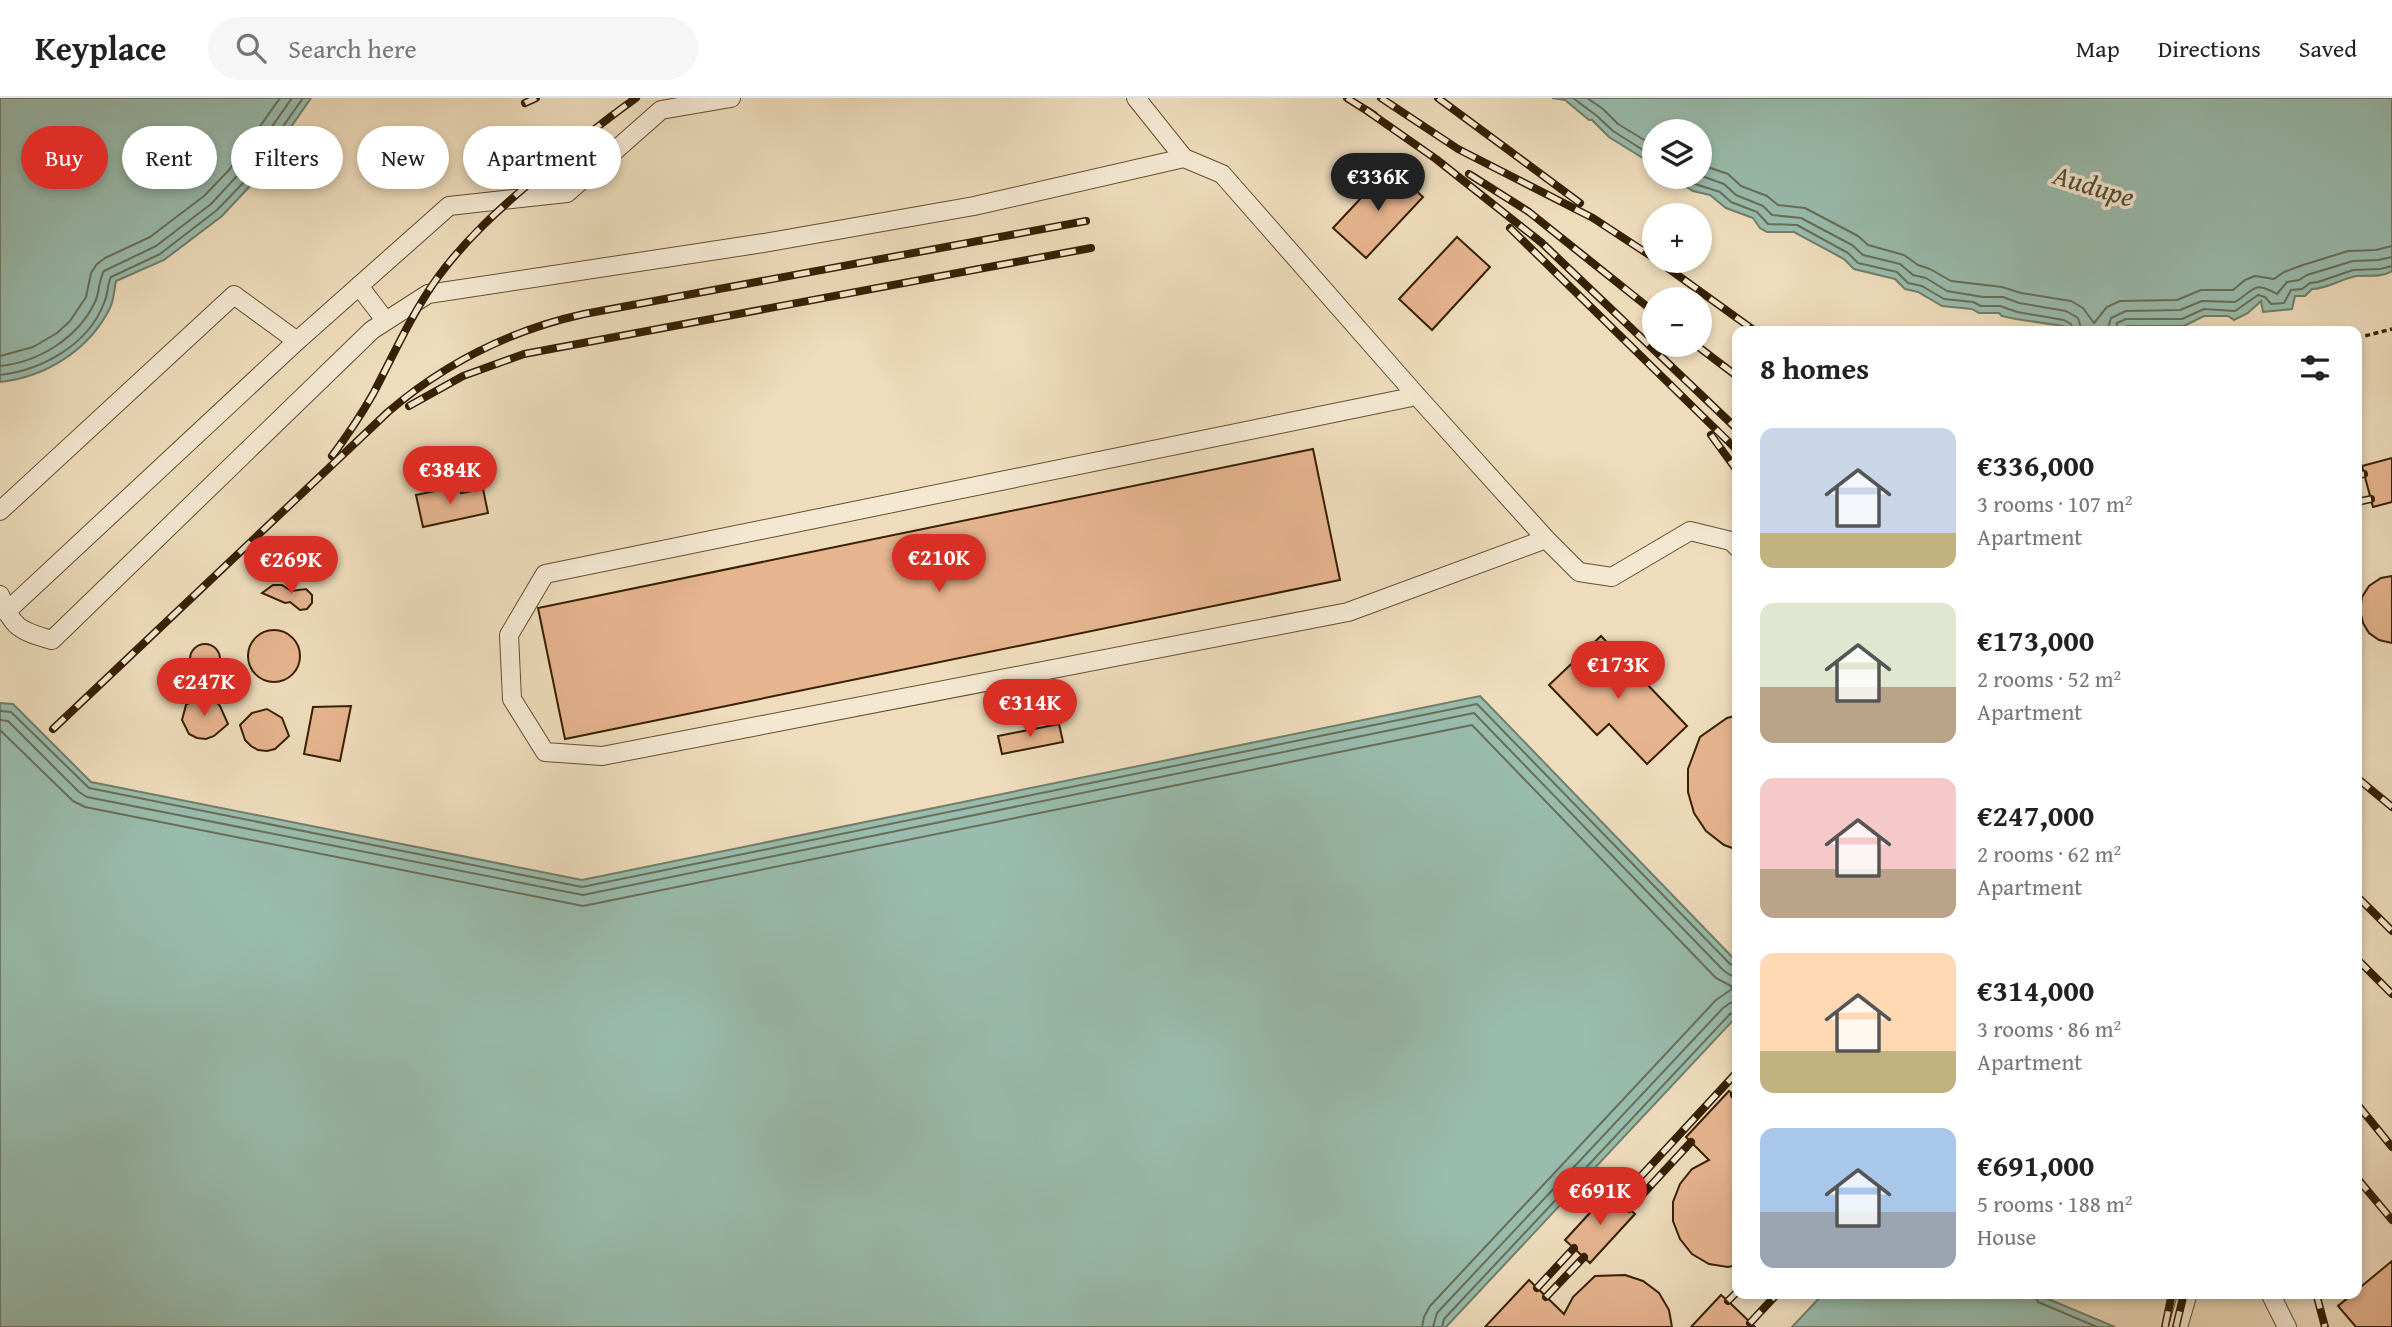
<!DOCTYPE html>
<meta charset="utf-8">
<style>
body{margin:0;font-family:"Gentium Book Plus",serif;background:#f6f6f6;color:#222;height:100vh;display:flex;flex-direction:column;font-size:26px;white-space:nowrap}
*{box-sizing:border-box;margin:0}
p{font-size:23px;color:#767676}
.icon{flex:none;width:38px;height:38px;fill:none;stroke:currentColor;stroke-width:2;stroke-linecap:round;stroke-linejoin:round}
.map{position:relative;flex:1;overflow:hidden}
.drawer{position:absolute;left:1732px;top:228px;width:630px;height:973px;display:flex;flex-direction:column;background:#fff;border-radius:14px;box-shadow:0 4px 10px #0003}
.drawer>*{flex:none}
.top-card{position:absolute;left:21px;top:28px;width:665px;height:63px;display:flex;gap:14px}
.buttons{position:absolute;left:1642px;top:21px;display:grid;gap:14px}
.buttons a{display:grid;place-items:center;width:70px;height:70px;border-radius:50%;background:#fff;box-shadow:0 4px 10px #0003;font-size:35px}
.price{position:absolute;translate:-50% -60px;padding:0 16px;border-radius:24px;background:#d93025;color:#fff;font-size:23px;line-height:46px;filter:drop-shadow(0 2px 4px #0008)}
.price::after{content:'';position:absolute;left:50%;top:42px;width:21px;height:16px;margin-left:-10px;background:inherit;clip-path:polygon(0 0,100% 0,50% 100%)}
.price.on{background:#222;color:#fff}
ul{padding:0;list-style:none}
li{display:flex;align-items:center;gap:21px;height:175px;padding:0 28px}
li span{display:grid;place-items:center;flex:none;width:196px;height:140px;border-radius:14px;color:#555}
li>.icon{margin-inline-start:auto}
span .icon{width:84px;height:84px;fill:#fffc;stroke-width:1}
li b{font-size:30px}
h2{display:flex;justify-content:space-between;align-items:center;height:84px;padding:0 28px;font-size:30px}
.tag{padding:0 24px;border-radius:32px;background:#fff;box-shadow:0 4px 10px #0003;font-size:24px;line-height:63px}
.tag.on{background:#d93025;color:#fff}
header{display:flex;align-items:center;gap:42px;box-sizing:border-box;height:98px;padding:0 35px;background:#fff;border-bottom:2px solid #e0e0e0}
header strong{font-size:33px}
nav{display:flex;gap:38px;margin-inline-start:auto;font-size:24px}
.search{width:490px;height:63px;background:#f6f6f6;display:flex;align-items:center;gap:18px;box-sizing:border-box;padding:0 24px;border-radius:38px;color:#767676;font-size:26px}
.map>svg:first-child{display:block}
.water{fill:#99bcae;stroke:#717e68;stroke-width:2}
.lines{fill:none;stroke-linecap:round;stroke-linejoin:round}
.shore{stroke:#686e57;stroke-width:2}
.building{fill:#e6b48f;stroke:#362000;stroke-width:2}
.minor-casing{stroke:#644f2f;stroke-width:20}
.path{stroke:#362000;stroke-width:3.5;stroke-dasharray:5 3.5;stroke-linecap:butt}
.minor{stroke:#f4e8d3;stroke-width:18}
.rail-casing{stroke:#362000;stroke-width:8}
.rail{stroke:#f4e8d3;stroke-width:5;stroke-dasharray:16;stroke-linecap:butt}
.labels{text-anchor:middle;dominant-baseline:central;stroke-width:7;stroke-linejoin:round;paint-order:stroke}
.water-label{font-size:28px;font-style:italic;fill:#544f34;stroke:#f4e8d3}
</style>
<header>
<strong>Keyplace</strong>
<div class="search"><svg class="icon" aria-label="search" viewBox="0 0 24 24"><circle cx="10" cy="10" r="6"/><path d="M15 15l6 6"/></svg>Search here</div>
<nav><a>Map</a><a>Directions</a><a>Saved</a></nav>
</header>
<div class="map">
<svg width="2392" height="1229" viewBox="0 0 2392 1229">
<rect width="100%" height="100%" fill="#eedcbc"/>
<filter id="stains"><feTurbulence type="fractalNoise" baseFrequency=".00286" numOctaves="4"/><feColorMatrix values="0 0 0 0 .2 0 0 0 0 .09 0 0 0 0 .02 0 0 0 .5 -.17"/></filter>
<radialGradient id="worn" r=".72"><stop offset=".6" stop-color="#630" stop-opacity="0"/><stop offset="1" stop-color="#630" stop-opacity=".3"/></radialGradient>
<g class="water">
<path d="M0 0H311L250 88 222 118 164 162 116 183C114 192 114 202 110 210 89 252 46 279 0 284Z"/>
<path d="M1552 0H2392V173C2380 180 2370 177 2357 178 2342 180 2328 191 2312 191L2305 198H2295L2292 211 2263 214 2261 203 2248 215 2234 222 2228 218H2204L2184 228H2127L2117 232 2072 233 2063 228 2016 221 2002 218 1999 215H1979L1972 211 1942 208 1918 194 1905 191 1895 181 1854 171 1844 161 1794 134H1767L1760 130 1753 120 1726 110 1710 97 1693 93 1671 79H1699V33H1654V67L1609 39 1592 22H1589L1565 2Z"/>
<polygon points="1480,598 1738,865 1738,917 1446,1229 0,1229 0,605 13,606 91,684 582,782"/>
<polygon points="1824,1195 2034,1195 2115,1229 1792,1229"/>
</g>
<g class="lines">
<g class="shore">
<polyline points="1573,0 1597,18 1613,33 1654,59"/>
<polyline points="1587,0 1603,11 1618,26 1654,48"/>
<polyline points="1699,66 1728,76 1741,88 1767,98 1778,107 1805,110 1858,138 1868,147 1904,157 1918,167 1930,171 1951,183 2002,189 2021,195 2071,203 2083,210 2094,225 2107,209 2120,203 2177,202 2201,192 2233,192 2245,182 2255,178 2274,181 2284,174 2303,167 2348,153 2376,152 2392,148"/>
<polyline points="1699,77 1724,86 1736,97 1763,108 1772,117 1801,120 1852,147 1863,157 1900,166 1913,177 1926,180 1947,193 1983,199 2003,199 2019,205 2066,213 2078,220 2082,233"/>
<polyline points="1684,79 1695,86 1720,94 1731,104 1757,114 1768,126 1797,127 1848,155 1858,165 1897,174 1908,185 1922,188 1944,201 1973,204 1981,208 2000,208 2017,214 2064,222 2071,226 2073,233"/>
<path d="M2107 233 2111 220 2126 213 2180 212 2202 203 2235 204C2255 192 2253 182 2277 196L2287 184 2299 182 2307 177 2353 163 2378 162 2392 159"/>
<polyline points="2116,233 2117,225 2126,221 2182,221 2204,211 2235,213 2258,197 2265,199 2271,206 2284,205 2291,192 2302,191 2310,185 2318,184 2353,172 2380,171 2392,168"/>
<polyline points="0,258 33,249 57,235 70,223 86,199 91,175 97,166 105,160 150,139 204,98 229,72 280,0"/>
<path d="M0 268C39 264 78 240 95 204 100 194 98 183 104 173L156 148 211 106 237 78 292 0"/>
<path d="M0 277C42 272 88 247 104 205 108 197 107 187 111 179L160 156 217 112 244 84 303 0"/>
<polyline points="0,613 11,614 89,690 582,789 1477,606 1730,866 1738,869"/>
<polyline points="0,622 8,623 79,694 87,699 583,797 1474,615 1723,872 1730,877 1738,878"/>
<polyline points="0,632 73,703 85,709 583,808 1472,627 1716,880 1731,888 1732,891 1716,902 1430,1208 1424,1219 1422,1229"/>
<polyline points="2034,1195 2038,1204 2097,1229"/>
<polyline points="1433,1229 1437,1215 1723,910 1730,905 1738,904"/>
<polyline points="1442,1229 1444,1221 1730,916 1738,913"/>
</g>
</g>
<g class="building">
<polygon points="1390,69 1423,99 1366,160 1333,130"/>
<polygon points="1457,139 1490,169 1432,232 1399,201"/>
<polygon points="1313,351 1340,482 565,641 538,510"/>
<polygon points="2392,360 2392,404 2373,409 2362,368"/>
<polygon points="459,388 461,395 483,391 488,415 423,429 416,397"/>
<polygon points="2392,478 2392,545 2379,542 2369,535 2363,525 2360,512 2362,499 2369,488 2381,480"/>
<polygon points="273,487 282,487 291,493 306,491 312,497 312,505 307,511 300,512 290,504 285,505 262,495"/>
<circle cx="274" cy="558" r="26"/>
<polygon points="1601,538 1687,628 1647,666 1609,626 1597,637 1549,587"/>
<circle cx="205" cy="561" r="15"/>
<polygon points="202,597 214,601 220,608 228,626 214,638 206,641 197,640 189,636 182,622 186,607"/>
<polygon points="351,608 340,663 304,656 313,609"/>
<polygon points="267,611 282,620 289,638 275,651 267,653 258,652 251,648 245,642 240,627 252,615"/>
<polygon points="1738,617 1738,752 1724,747 1706,733 1694,715 1688,694 1688,671 1700,639 1727,620"/>
<polygon points="1059,626 1063,644 1002,656 998,638"/>
<polygon points="1729,993 1738,1001 1738,1167 1728,1169 1709,1166 1692,1156 1680,1141 1673,1123 1673,1104 1680,1086 1692,1071 1709,1062 1686,1039"/>
<polygon points="1610,1093 1635,1116 1590,1165 1565,1142"/>
<polygon points="2392,1163 2392,1229 2356,1229 2338,1208 2354,1195 2357,1195 2357,1192"/>
<polygon points="1625,1177 1643,1183 1659,1195 1669,1212 1672,1229 1485,1229 1529,1182 1564,1216 1573,1199 1595,1178"/>
<polygon points="1721,1197 1728,1203 1755,1229 1691,1229"/>
</g>
<g class="lines">
<defs>
<g id="minor">
<polyline points="1136,0 1184,60"/>
<polyline points="359,188 385,222"/>
<polyline points="1417,298 545,476 509,537 512,601 545,654 602,658 1348,514 1546,441"/>
<polyline points="0,413 234,197 297,243"/>
<path d="M0 497C12 530 20 533 52 542L372 232 428 196 764 145 974 108 1184 60 1222 76 1417 298 1546 441 1579 474 1612 479 1690 433 1731 443 1738 450"/>
<polyline points="6,514 297,243 449,108 567,95 661,12 731,0"/>
<polyline points="2270,1195 2287,1229"/>
<polyline points="2178,1229 2188,1195"/>
</g>
</defs>
<use href="#minor" class="minor-casing"/>
<polyline class="path" points="2357,240 2392,231"/>
<use href="#minor" class="minor"/>
<defs>
<g id="rail">
<polyline points="1347,0 1374,17"/>
<polyline points="1381,0 1458,51 1593,120 1654,160"/>
<polyline points="1438,0 1580,105"/>
<polyline points="525,5 536,0"/>
<polyline points="1366,12 1436,61 1542,145 1738,332"/>
<polyline points="1469,76 1529,114 1654,214"/>
<polyline points="1510,130 1738,353"/>
<polyline points="1658,163 1755,233"/>
<polyline points="1696,247 1738,279"/>
<polyline points="409,308 463,278 524,256 1091,150"/>
<polyline points="1711,337 1738,374"/>
<path d="M332 358C347 338 361 317 373 296 394 256 412 215 438 179 466 141 500 110 536 80 568 52 601 25 636 0"/>
<polyline points="2357,377 2364,376"/>
<polyline points="2357,404 2371,401"/>
<path d="M53 631 388 314C445 265 511 232 584 216L1086 123"/>
<polyline points="2357,680 2392,709"/>
<polyline points="2357,798 2392,833"/>
<polyline points="2357,861 2392,896"/>
<polyline points="1734,997 1738,994"/>
<polyline points="2357,1006 2392,1049"/>
<polyline points="2357,1080 2392,1122"/>
<polyline points="1619,1102 1738,973"/>
<polyline points="1629,1111 1691,1044"/>
<polyline points="1537,1190 1574,1150"/>
<polyline points="2316,1195 2325,1229"/>
<polyline points="1546,1199 1584,1159"/>
<polyline points="1728,1203 1738,1193"/>
<polyline points="1750,1225 1778,1195"/>
<polyline points="2165,1229 2172,1195"/>
<polyline points="2176,1229 2184,1195"/>
</g>
</defs>
<use href="#rail" class="rail-casing"/>
<use href="#rail" class="rail"/>
</g>
<g class="labels">
<g class="water-label">
<text transform="translate(2094 87) rotate(17)">Audupe</text>
</g>
</g>
<rect width="100%" height="100%" filter="url(#stains)"/>
<rect width="100%" height="100%" fill="url(#worn)"/>
</svg>
<div class="buttons">
<a><svg class="icon" aria-label="layers" viewBox="0 0 24 24"><path d="M12 4l9 5-9 5-9-5zM3 14l9 5 9-5"/></svg></a>
<a>+</a>
<a>−</a>
</div>
<b class="price on" style="left:1378px;top:115px">€336K</b>
<b class="price" style="left:450px;top:408px">€384K</b>
<b class="price" style="left:939px;top:496px">€210K</b>
<b class="price" style="left:291px;top:498px">€269K</b>
<b class="price" style="left:1618px;top:603px">€173K</b>
<b class="price" style="left:204px;top:620px">€247K</b>
<b class="price" style="left:1030px;top:641px">€314K</b>
<b class="price" style="left:1600px;top:1129px">€691K</b>
<div class="top-card">
<a class="tag on">Buy</a>
<a class="tag">Rent</a>
<a class="tag">Filters</a>
<a class="tag">New</a>
<a class="tag">Apartment</a>
</div>
<section class="drawer">
<h2>8 homes<svg class="icon" aria-label="filters" viewBox="0 0 24 24"><path d="M4 7h16M4 17h16"/><circle cx="9" cy="7" r="2"/><circle cx="15" cy="17" r="2"/></svg></h2>
<ul>
<li><span style="background:linear-gradient(#c9d6e8 75%,#c2b280 0)"><svg class="icon" aria-label="home" viewBox="0 0 24 24"><path d="M3 11l9-7 9 7M6 9v11h12V9"/></svg></span><div><b>€336,000</b><p>3 rooms · 107 m²</p><p>Apartment</p></div></li>
<li><span style="background:linear-gradient(#dfe7d0 60%,#b9a48a 0)"><svg class="icon" aria-label="home" viewBox="0 0 24 24"><path d="M3 11l9-7 9 7M6 9v11h12V9"/></svg></span><div><b>€173,000</b><p>2 rooms · 52 m²</p><p>Apartment</p></div></li>
<li><span style="background:linear-gradient(#f6c9c9 65%,#b9a48a 0)"><svg class="icon" aria-label="home" viewBox="0 0 24 24"><path d="M3 11l9-7 9 7M6 9v11h12V9"/></svg></span><div><b>€247,000</b><p>2 rooms · 62 m²</p><p>Apartment</p></div></li>
<li><span style="background:linear-gradient(#ffd9b3 70%,#c2b280 0)"><svg class="icon" aria-label="home" viewBox="0 0 24 24"><path d="M3 11l9-7 9 7M6 9v11h12V9"/></svg></span><div><b>€314,000</b><p>3 rooms · 86 m²</p><p>Apartment</p></div></li>
<li><span style="background:linear-gradient(#a9c7e8 60%,#9aa5b1 0)"><svg class="icon" aria-label="home" viewBox="0 0 24 24"><path d="M3 11l9-7 9 7M6 9v11h12V9"/></svg></span><div><b>€691,000</b><p>5 rooms · 188 m²</p><p>House</p></div></li>
</ul>
</section>
</div>
